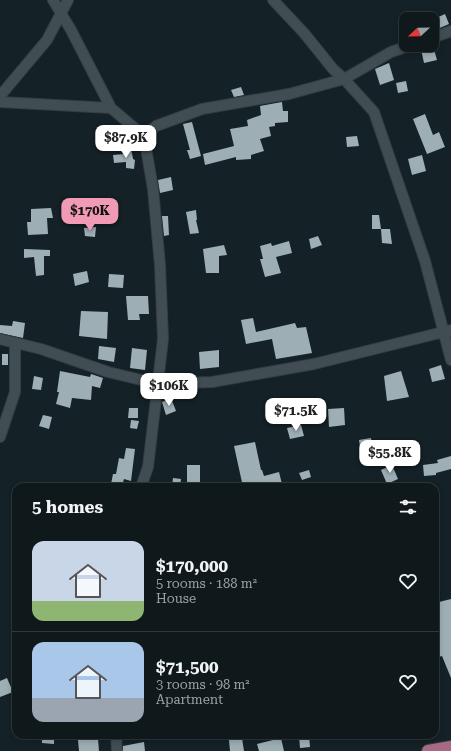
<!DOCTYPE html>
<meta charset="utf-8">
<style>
body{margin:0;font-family:"Roboto Serif",serif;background:#182225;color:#f1f3f6;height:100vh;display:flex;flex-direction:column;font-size:15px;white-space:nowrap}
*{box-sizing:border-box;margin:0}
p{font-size:13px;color:#9ba0a3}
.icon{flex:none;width:22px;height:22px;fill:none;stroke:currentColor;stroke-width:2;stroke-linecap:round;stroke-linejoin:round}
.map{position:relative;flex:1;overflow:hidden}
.details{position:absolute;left:12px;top:483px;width:427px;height:256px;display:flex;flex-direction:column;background:#0f191c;border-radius:12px;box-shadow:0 2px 6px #0003,0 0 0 1px #2f383b}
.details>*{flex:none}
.needle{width:26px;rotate:248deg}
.buttons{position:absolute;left:399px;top:12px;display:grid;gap:8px}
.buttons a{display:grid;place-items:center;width:40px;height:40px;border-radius:8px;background:#0f191c;box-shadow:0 2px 6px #0003,0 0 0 1px #2f383b;font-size:20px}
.price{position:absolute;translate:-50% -34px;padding:0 9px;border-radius:8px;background:#fff;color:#222;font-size:13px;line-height:26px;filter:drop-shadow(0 1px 2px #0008)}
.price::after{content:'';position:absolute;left:50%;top:24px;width:12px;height:9px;margin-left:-6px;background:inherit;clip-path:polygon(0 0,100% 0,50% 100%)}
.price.selected{background:#f09ab5;color:#111}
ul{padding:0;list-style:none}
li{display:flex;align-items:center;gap:12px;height:100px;padding:0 20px}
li+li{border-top:1px solid #2f383b}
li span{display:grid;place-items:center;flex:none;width:112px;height:80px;border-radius:12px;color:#555}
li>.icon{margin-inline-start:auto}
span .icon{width:48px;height:48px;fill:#fffc;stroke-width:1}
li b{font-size:17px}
h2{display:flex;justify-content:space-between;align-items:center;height:48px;padding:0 20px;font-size:17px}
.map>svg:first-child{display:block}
.building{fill:#9eaeb5}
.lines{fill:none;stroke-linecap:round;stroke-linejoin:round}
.street-casing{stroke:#353d41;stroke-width:12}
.primary-casing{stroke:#353d41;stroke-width:14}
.street{stroke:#404e54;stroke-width:10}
.primary{stroke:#a66a82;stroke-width:12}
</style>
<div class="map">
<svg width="451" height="751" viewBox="0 0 451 751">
<rect width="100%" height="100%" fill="#142126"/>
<g class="building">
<polygon points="445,14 449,24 435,30 432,20"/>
<polygon points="433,46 437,60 424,63 421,49"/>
<polygon points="389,63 394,80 380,85 375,69"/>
<polygon points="406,81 408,91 398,93 396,83"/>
<polygon points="241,87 244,95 234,97 231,90"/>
<polygon points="282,102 283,111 288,111 288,122 275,123 275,126 269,127 271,136 260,139 264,151 251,155 251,159 236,160 236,157 205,165 203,154 234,146 230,129 248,126 247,120 261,115 260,106"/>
<polygon points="425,114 433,135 439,132 445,147 427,154 413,119"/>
<polygon points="192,122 201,156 190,159 187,150 190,150 183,124"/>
<polygon points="357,136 359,146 347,147 346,137"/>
<polygon points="131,148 133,159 135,160 134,169 126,168 126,162 114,163 113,155 124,154 123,150"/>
<polygon points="422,155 426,171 412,175 408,159"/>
<polygon points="171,177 173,190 160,193 158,180"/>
<polygon points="51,208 53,218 47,218 48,234 28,235 27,222 31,222 31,209"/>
<polygon points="196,210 197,220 196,220 199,233 190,234 186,212"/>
<polygon points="372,215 379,215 381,229 372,229"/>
<polygon points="162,216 168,216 169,235 164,236"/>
<polygon points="96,227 95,237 85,236 84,228"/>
<polygon points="381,229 390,229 392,244 382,243"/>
<polygon points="318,236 322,245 311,249 309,239"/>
<polygon points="289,241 292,253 276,257 281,273 265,277 260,259 263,259 260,246 271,243 272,246"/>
<polygon points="224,245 227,255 219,256 219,273 206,273 203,249"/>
<polygon points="24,249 50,250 50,256 44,256 44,275 36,276 34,257 24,258"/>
<polygon points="87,271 89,282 75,286 73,274"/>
<polygon points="109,274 124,275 123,288 108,287"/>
<polygon points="126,296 148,296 149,314 139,314 140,320 128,320"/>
<polygon points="81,311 108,312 107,339 79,336"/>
<polygon points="253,318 256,332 295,323 297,328 306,327 312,353 276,359 272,339 246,344 241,320"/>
<polygon points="13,321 25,323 23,338 0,333 0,325 12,326"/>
<polygon points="99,346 116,348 114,362 98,359"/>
<polygon points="132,348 147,350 145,370 130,368"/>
<polygon points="219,350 219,367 200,369 199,352"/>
<rect x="2" y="354" width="6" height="11"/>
<polygon points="441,365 445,379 432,382 429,369"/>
<polygon points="60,371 90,377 91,374 103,378 100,388 92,386 91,400 72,398 70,408 56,404 59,392 57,392"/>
<polygon points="401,371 409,397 387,401 384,376"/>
<polygon points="34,376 43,378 41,390 32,389"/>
<polygon points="171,398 176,411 166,415 162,402"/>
<polygon points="129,408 138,408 138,418 128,418"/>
<polygon points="344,408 345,425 329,427 328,409"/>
<polygon points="43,415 52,417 49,429 39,426"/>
<polygon points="131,420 139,421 137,429 130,428"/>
<polygon points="301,425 304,436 290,439 287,428"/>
<polygon points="371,438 373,452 361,453 359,440"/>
<polygon points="255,442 261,470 262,470 264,476 279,472 282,484 272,486 271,484 255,487 243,487 234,446"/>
<polygon points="126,448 135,449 131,481 124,479 122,486 111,484 113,474 116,474 119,458 124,459"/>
<polygon points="451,456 451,469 436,473 436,475 424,476 423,465 438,463 437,460"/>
<rect x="187" y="465" width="13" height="21"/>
<polygon points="392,465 398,479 387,484 381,470"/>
<polygon points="309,470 311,477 302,480 299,473"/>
<polygon points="173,478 181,479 180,487 172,487"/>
<polygon points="451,599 451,678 442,656 435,658 435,648 439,647 435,636 435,603"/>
<polygon points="7,678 13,692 0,697 0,681"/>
<polygon points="42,735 54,735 54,744 42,743"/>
<polygon points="299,735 309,735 310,747 300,748"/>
<polygon points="242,738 244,751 230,751 229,740"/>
<polygon points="281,738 284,751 259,751 257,744"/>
<polygon points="98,739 99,751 79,751 78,740"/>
<polygon points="144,742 145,751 123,751 123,746"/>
</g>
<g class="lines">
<defs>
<g id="street">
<polyline points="53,0 71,30 111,108"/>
<polyline points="273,0 304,33 333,69 344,79 374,112 425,261 451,360"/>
<polyline points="432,38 451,31"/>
<polyline points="0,96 47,40 68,0"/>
<polyline points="0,102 111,108 144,136 156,126 202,109 289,94 344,79 391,52 411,45"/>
<polyline points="0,339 41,349 108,372 158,384 212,382 314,364 451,330"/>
<polyline points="0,437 15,392 15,343"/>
<polyline points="141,487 148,467 163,339 160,265 153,189 144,136"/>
<polyline points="116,735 117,751"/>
</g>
<polyline id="primary" points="428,751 451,747"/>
</defs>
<use href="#street" class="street-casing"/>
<use href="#primary" class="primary-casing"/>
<use href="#street" class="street"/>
<use href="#primary" class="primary"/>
</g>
</svg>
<div class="buttons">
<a><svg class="needle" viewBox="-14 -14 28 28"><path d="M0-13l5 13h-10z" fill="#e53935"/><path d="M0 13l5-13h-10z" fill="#9ba0a3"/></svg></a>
</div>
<b class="price" style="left:126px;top:159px">$87.9K</b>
<b class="price selected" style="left:90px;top:232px">$170K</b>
<b class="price" style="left:169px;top:407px">$106K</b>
<b class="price" style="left:296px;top:432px">$71.5K</b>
<b class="price" style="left:390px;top:474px">$55.8K</b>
<section class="details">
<h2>5 homes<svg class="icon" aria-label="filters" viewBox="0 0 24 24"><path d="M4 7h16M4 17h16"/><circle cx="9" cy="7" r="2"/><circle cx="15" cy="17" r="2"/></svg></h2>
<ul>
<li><span style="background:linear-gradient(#c9d6e8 75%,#8fb573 0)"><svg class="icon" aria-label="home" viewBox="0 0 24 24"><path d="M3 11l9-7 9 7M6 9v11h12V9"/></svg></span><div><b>$170,000</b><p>5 rooms · 188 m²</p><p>House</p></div><svg class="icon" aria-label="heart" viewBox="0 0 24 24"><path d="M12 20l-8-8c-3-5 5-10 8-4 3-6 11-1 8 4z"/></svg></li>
<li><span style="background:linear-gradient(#a9c7e8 70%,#9aa5b1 0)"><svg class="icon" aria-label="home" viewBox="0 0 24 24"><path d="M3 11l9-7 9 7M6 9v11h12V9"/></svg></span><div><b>$71,500</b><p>3 rooms · 98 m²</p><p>Apartment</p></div><svg class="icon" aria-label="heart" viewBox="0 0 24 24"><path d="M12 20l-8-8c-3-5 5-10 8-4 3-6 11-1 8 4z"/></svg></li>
</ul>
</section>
</div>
